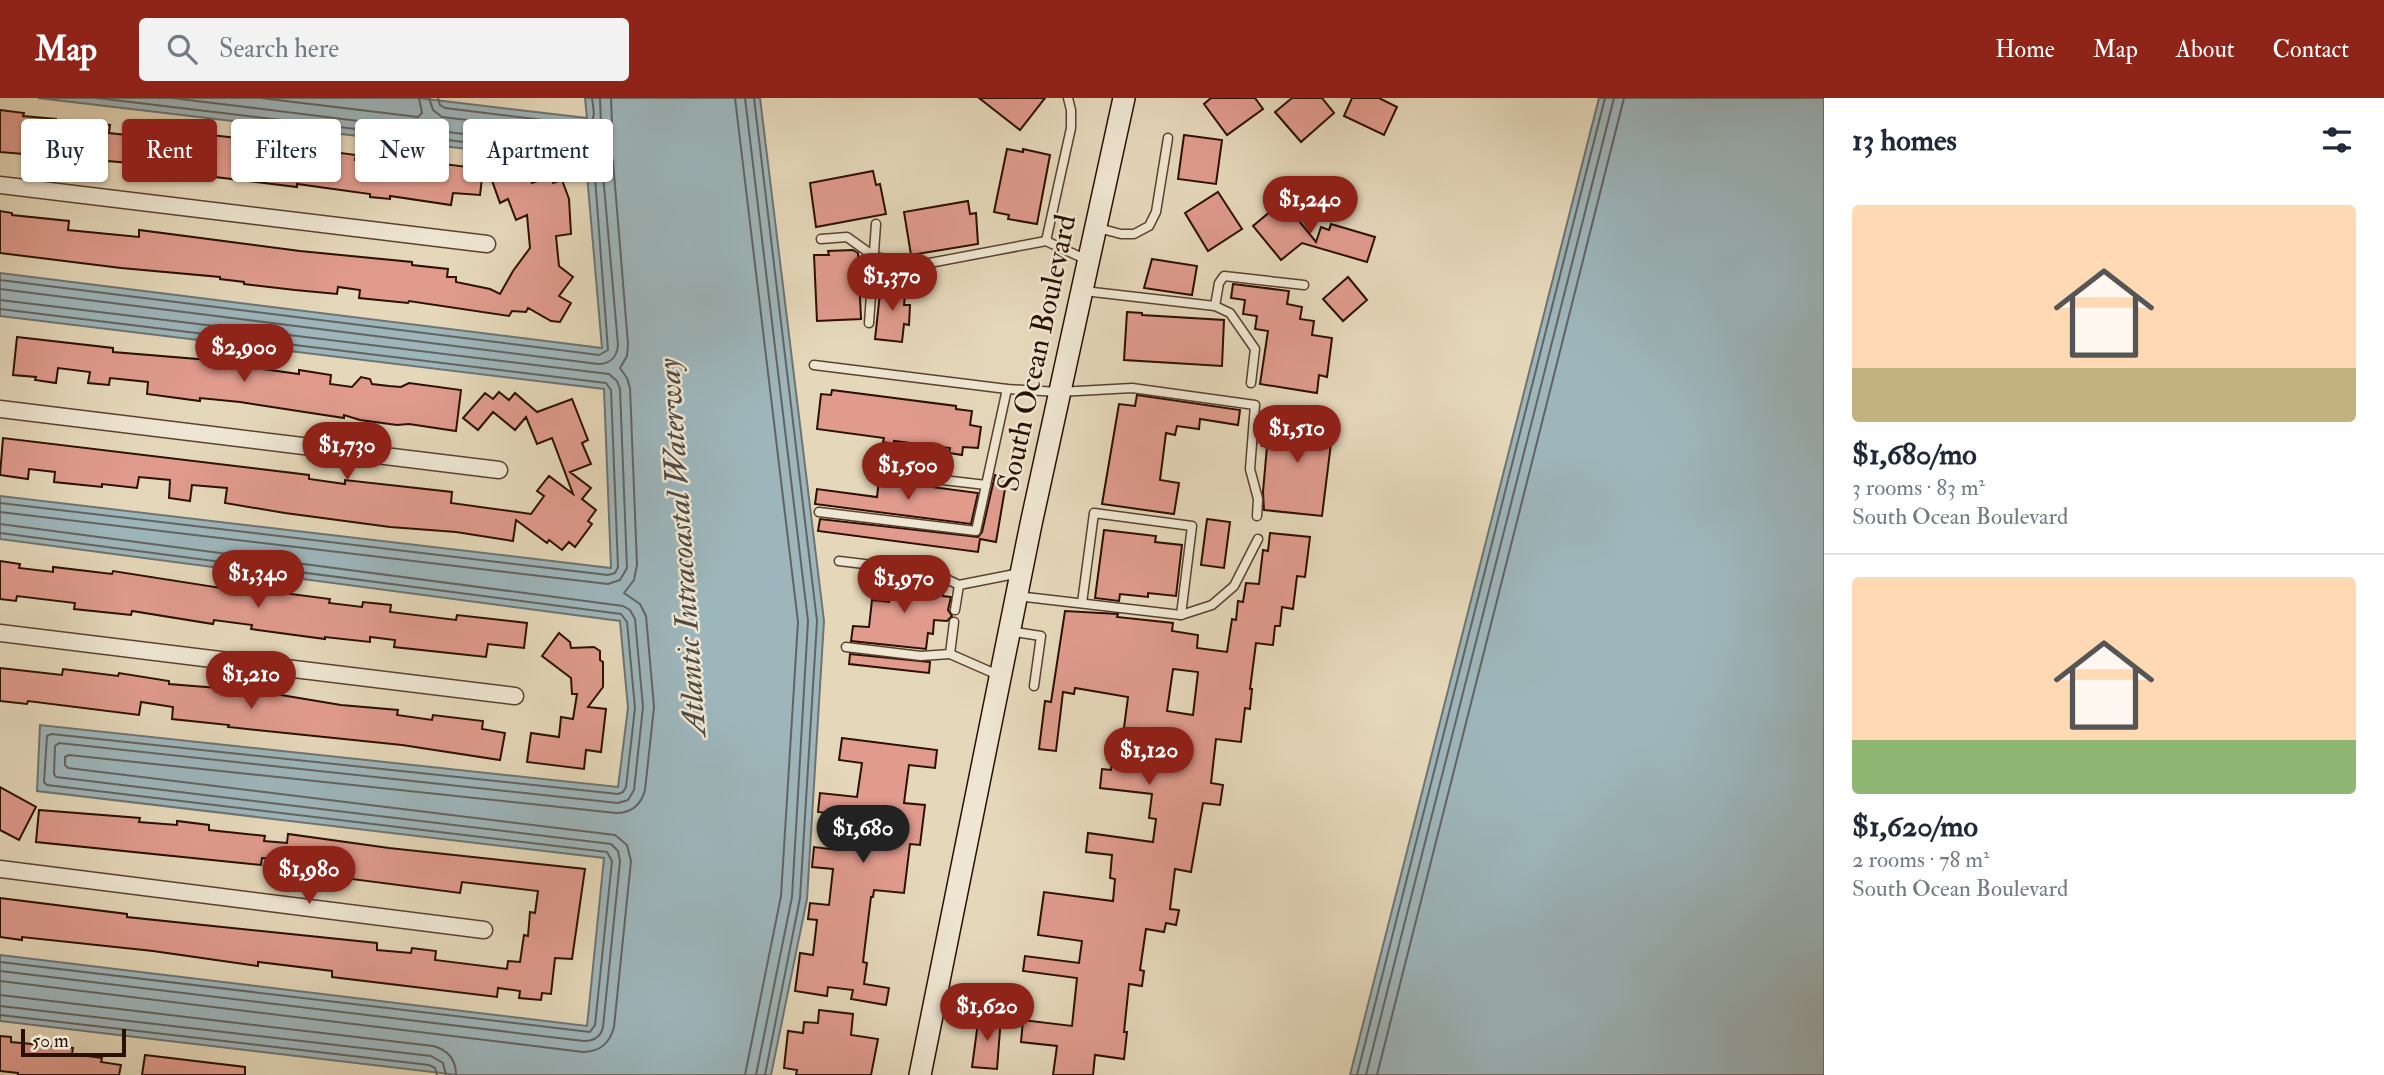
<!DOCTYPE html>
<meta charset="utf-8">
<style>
body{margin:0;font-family:"IM FELL Double Pica",serif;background:#f2f2f3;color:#1f2937;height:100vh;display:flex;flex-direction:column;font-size:26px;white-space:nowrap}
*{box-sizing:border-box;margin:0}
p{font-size:23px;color:#747a83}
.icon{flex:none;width:38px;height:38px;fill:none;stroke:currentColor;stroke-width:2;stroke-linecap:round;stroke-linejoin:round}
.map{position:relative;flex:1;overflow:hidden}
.side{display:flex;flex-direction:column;background:#fff;width:560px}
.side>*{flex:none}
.banner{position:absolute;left:21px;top:21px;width:665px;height:63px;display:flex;gap:14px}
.scale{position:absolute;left:21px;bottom:18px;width:105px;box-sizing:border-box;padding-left:7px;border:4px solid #2b0f00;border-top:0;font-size:19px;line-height:24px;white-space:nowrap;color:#2b0f00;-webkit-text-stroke:5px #eee6d2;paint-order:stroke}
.price{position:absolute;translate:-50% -60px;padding:0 16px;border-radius:24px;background:#8f2418;color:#fff;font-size:23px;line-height:46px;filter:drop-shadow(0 2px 4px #0008)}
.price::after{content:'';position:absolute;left:50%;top:42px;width:21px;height:16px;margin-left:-10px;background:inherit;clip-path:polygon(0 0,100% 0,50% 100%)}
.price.selected{background:#222;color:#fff}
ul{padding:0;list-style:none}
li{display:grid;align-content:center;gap:14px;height:371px;padding:0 28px}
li+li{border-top:2px solid #e0e1e3}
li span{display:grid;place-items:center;height:217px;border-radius:7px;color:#555}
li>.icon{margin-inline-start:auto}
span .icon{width:126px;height:126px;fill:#fffc;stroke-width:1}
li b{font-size:30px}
h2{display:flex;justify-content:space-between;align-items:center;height:84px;padding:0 28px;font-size:30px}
.pill{padding:0 24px;border-radius:7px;background:#fff;box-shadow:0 2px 5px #0004;font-size:24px;line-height:63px}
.pill.selected{background:#8f2418;color:#fff}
header{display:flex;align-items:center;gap:42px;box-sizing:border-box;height:98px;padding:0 35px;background:#8f2418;color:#fff}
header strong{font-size:33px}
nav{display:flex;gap:38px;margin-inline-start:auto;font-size:24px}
.search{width:490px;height:63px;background:#f2f2f3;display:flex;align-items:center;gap:18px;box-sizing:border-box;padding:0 24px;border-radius:7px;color:#747a83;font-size:26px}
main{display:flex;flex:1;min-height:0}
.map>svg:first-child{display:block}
.water{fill:#9db6bc;stroke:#6f7371;stroke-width:2}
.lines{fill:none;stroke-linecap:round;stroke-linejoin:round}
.shore{stroke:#64625e;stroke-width:2}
.building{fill:#e09b8d;stroke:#2b0f00;stroke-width:2;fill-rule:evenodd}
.lane-casing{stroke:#5a412e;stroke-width:11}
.street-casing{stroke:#5a412e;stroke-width:19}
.secondary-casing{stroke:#2b0f00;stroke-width:24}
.lane{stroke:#eee6d2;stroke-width:8}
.street{stroke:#eee6d2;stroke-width:16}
.secondary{stroke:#eee6d2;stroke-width:21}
.labels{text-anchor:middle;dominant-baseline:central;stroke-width:5;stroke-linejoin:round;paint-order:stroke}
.street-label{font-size:30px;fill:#2b0f00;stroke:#eee6d2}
.water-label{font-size:32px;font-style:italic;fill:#534942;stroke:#eee6d2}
</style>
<header>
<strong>Map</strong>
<div class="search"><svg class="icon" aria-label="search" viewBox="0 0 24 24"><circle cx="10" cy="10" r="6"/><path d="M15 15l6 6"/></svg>Search here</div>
<nav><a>Home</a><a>Map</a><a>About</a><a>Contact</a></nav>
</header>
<main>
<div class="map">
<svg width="1824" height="977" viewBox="0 0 1824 977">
<rect width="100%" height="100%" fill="#e5d8ba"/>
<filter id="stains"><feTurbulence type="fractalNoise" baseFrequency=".00286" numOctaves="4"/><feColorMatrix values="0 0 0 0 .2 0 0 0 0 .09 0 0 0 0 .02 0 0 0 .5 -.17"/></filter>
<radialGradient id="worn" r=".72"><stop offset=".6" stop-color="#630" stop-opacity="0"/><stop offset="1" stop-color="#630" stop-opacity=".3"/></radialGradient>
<g class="water">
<polygon points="38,0 418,0 587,20 585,0 760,0 824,523 807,801 771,977 458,977 0,923 0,857 587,928 604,760 37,693 40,627 618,689 628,610 620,523 0,441 0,398 611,470 604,291 0,218 0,175 602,250 586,65"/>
<polygon points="1599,0 1824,0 1824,977 1350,977"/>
</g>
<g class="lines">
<g class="shore">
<polyline points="261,0 418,19 422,15 419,0"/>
<polyline points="429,0 433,12 442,19 586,36 594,33 601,26 600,0"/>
<path d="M438 0 440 7 445 10 585 27C598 23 593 10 592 0"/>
<polyline points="735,0 798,524 781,798 745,977"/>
<polyline points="745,0 808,523 792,799 756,977"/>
<polyline points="754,0 817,523 800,800 765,977"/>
<polyline points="0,182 599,257 608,252 594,66 589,59 97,0"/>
<path d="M0 191 598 266C610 266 617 259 618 247L602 65 600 58 594 52 172 0"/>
<polyline points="0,202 609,276 617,283 620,291 627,470 620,482 608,486 0,414"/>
<polyline points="0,211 606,285 611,292 618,469 615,475 608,477 0,405"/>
<path d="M0 426 623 508 630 512 635 521 643 609 634 692 628 702 618 705 59 645 55 648 54 676 56 679 611 746 618 753 620 763 603 929C601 938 594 943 584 943L0 873"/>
<polyline points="0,435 621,516 627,524 635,610 626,689 623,694 618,696 51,636 47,638 44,684 47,687 607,754 612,763 595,927 590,934 0,864"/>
<path d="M0 883 583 954C599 954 610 945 614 929L631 763 627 747 615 737 68 670 65 667V659L69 657 616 715C631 715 641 707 645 692L654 609 646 518 640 506 624 495 634 482 637 467 630 290 627 280 620 270 627 258 628 246 613 63 609 52 602 43 612 25 611 0"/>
<path d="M0 897 433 948C448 952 456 962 456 977"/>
<polyline points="0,908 431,958 443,965 446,977"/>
<polyline points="0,917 429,967 435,970 437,977"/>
<polyline points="1357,977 1605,0"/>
<polyline points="1366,977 1614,0"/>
<polyline points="1377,977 1624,0"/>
</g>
</g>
<g class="building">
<polygon points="979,0 1045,0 1020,32"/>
<polygon points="1211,0 1255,0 1263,11 1227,37 1204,6"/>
<polygon points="1292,0 1322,0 1334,15 1301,44 1275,14"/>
<polygon points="1352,0 1379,0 1397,9 1384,37 1344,18"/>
<polygon points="0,12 24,15 23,18 56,21 55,38 88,41 89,25 110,27 109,35 145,39 146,31 169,33 169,40 202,44 203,36 254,42 254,46 284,49 283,60 317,63 319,52 356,57 355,62 379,65 380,58 476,70 475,83 482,80 480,97 453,95 451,107 390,98 390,101 370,99 370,96 297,86 297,89 199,77 199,75 142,69 142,66 0,54"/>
<polygon points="1184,37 1222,42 1216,86 1178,81"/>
<polygon points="1007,51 1023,54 1023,51 1050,57 1037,126 1008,121 1009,117 994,114"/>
<polygon points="516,66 519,74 526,71 532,85 551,78 553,85 562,82 569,101 571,136 556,138 559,168 573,179 559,198 571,205 560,224 551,223 528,210 526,214 512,213 509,218 409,203 408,205 359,200 360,192 338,189 337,196 295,192 244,186 244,184 220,181 220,179 121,170 0,155 0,113 12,115 12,117 69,123 68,132 139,139 139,132 300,153 412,164 412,167 448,171 447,179 456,179 456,184 490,191 500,196 513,173 530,150 527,117 516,122 508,101 500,105 490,77"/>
<polygon points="873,73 876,87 880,86 886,116 816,129 810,85"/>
<polygon points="1218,94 1242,131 1208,153 1185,115"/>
<polygon points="968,103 970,116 976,115 978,146 911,157 904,114"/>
<polygon points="1283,103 1316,144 1321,129 1329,132 1331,126 1375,139 1367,164 1302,145 1281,162 1253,128"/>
<polygon points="853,152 858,155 861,221 817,223 814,157 829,157 828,153"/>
<polygon points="1152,161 1197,168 1192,197 1144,190"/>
<polygon points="1348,179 1367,202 1343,223 1323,201"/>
<polygon points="881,186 906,188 904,207 910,207 909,227 904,226 902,244 875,241"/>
<polygon points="1233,186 1289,193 1287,206 1302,209 1300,221 1314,223 1312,237 1332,240 1327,279 1319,277 1317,295 1260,286 1268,233 1255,231 1257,218 1243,216 1245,202 1231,200"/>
<polygon points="1127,214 1142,215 1142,217 1224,222 1222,268 1124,262"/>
<polygon points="17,239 113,250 113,254 234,264 234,267 299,276 299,272 331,277 330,286 352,289 361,279 370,281 372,286 389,288 401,289 409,285 461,292 456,333 409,326 397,327 360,322 344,317 344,320 240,304 200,300 200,303 147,296 148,284 110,280 109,287 88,285 90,274 58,270 56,285 35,282 36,279 13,277"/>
<polygon points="832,292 956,308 956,311 972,313 970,327 981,329 978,350 963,349 962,357 949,355 950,350 894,343 894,346 883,344 884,340 817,331 821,296 831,297"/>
<polygon points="499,294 509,302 515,295 537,314 572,301 588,342 582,345 591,366 570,374 591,390 582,401 596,412 588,423 592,426 575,449 569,444 562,452 549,442 547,445 516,422 513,443 456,434 390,429 285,415 225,405 227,390 192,387 190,403 169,400 170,382 139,379 137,390 102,386 102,389 54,384 55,374 29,371 28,381 0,377 3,340 309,377 309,381 345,386 345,382 452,394 451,405 531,416 544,398 537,393 549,378 573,396 552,340 537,346 526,319 515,332 493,314 478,332 463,320 485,295 493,301"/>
<polygon points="1137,297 1240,312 1238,327 1200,321 1199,331 1177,328 1175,337 1166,335 1160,382 1179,385 1174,416 1102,406 1119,306 1135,308"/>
<polygon points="1283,316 1334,321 1322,418 1264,412 1263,394 1267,348 1262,348 1264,332 1274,333 1275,326 1282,326"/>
<polygon points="995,377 1007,379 996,444 980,441 978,454 818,433 820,421 978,439 982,434"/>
<polygon points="879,382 978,395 971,426 815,406 817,391 877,399"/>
<polygon points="1207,421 1230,424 1224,470 1201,467"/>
<polygon points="1104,432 1156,438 1155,444 1182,447 1176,498 1148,495 1148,499 1120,496 1119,503 1095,500"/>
<path d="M1270 435 1310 439 1305 479 1297 478 1293 511 1282 509 1280 528H1275L1273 547 1256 545 1250 591H1252L1250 611 1245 610 1241 644 1216 641 1211 685 1223 687 1220 707 1203 705 1191 774 1175 771 1170 811 1179 812 1176 827 1166 825 1164 834 1146 831 1140 872 1144 873 1142 888 1129 886 1124 934H1127L1124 961 1095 957 1093 977H1053L1057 948 1021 944 1023 922 1072 928 1077 880 1023 873 1025 858 1079 865 1082 843 1038 837 1044 794 1113 803 1115 781 1110 780 1112 757 1086 754 1088 735 1153 744 1156 721 1149 720 1152 696 1100 690 1102 671 1111 672 1114 644 1122 645 1128 599 1075 590 1074 596 1063 594 1056 653 1039 651 1045 603 1051 604 1065 513 1118 516 1117 519 1173 525 1172 533 1198 537 1197 550 1227 554 1232 521 1236 522 1238 503 1243 504 1246 485 1259 486 1263 452 1268 453ZM1173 571 1198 574 1193 617 1167 613Z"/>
<polygon points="0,463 20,466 19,470 53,474 53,469 112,476 113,473 227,491 228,488 330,501 329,505 362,509 363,504 391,507 390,514 456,522 457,517 527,525 524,550 488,546 486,559 394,549 395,542 370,539 370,544 325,539 325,541 251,531 252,527 214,522 213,526 132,513 131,517 74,511 75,505 17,498 16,503 0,501"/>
<polygon points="891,476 918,479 917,490 943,492 943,498 951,499 948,512 952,518 947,523 934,522 933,536 928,535 926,551 851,543 853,528 869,529 872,502 889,504"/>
<polygon points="559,535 570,544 571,550 594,549 600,553 600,562 603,564 603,589 588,609 606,611 601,654 586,652 584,671 527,664 531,635 559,639 561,619 573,621 577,596 572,596 571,580 542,558"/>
<polygon points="850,556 930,564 929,575 849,566"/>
<polygon points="0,570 62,577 63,571 118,578 119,575 169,583 169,586 257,593 341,607 398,612 397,617 432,622 433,617 483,623 482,631 505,635 500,662 402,647 228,629 229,627 172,621 173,609 141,604 139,617 28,603 27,606 0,603"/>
<polygon points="842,640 937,652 935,670 909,667 904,705 925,707 920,747 910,746 904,795 874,792 873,799 871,799 863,864 867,865 864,886 889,890 886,907 851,901 853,892 828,889 827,898 795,893 800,855 813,857 817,822 808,821 810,805 829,807 833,771 812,769 814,749 838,752 842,717 818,714 820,695 857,699 862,665 839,662"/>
<polygon points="0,689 36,709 19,742 0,732"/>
<polygon points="39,712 140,720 139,724 177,727 177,723 209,727 209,732 265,738 264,743 287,745 288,736 389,750 585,771 572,861 555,860 551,896 542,895 541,902 519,900 520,893 498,890 497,899 332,879 332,873 258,864 258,868 153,853 22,839 22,842 0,839 0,800 127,816 127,819 377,845 377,852 411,855 412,850 436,853 435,862 507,871 508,863 520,864 524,837 528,838 530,814 535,815 538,793 462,784 460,795 297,774 298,763 262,760 261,767 36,744"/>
<polygon points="819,912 853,916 851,937 878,941 871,977 796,977 797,972 784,970 788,933 803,935 804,924 818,925"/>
<polygon points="979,917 1001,919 997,971 972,969"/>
<polygon points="0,938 11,939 11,944 73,950 72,956 102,960 101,964 121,967 119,977 18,977 18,975 0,973"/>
<polygon points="145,957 245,969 245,977 142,977"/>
</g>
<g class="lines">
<defs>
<g id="lane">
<polyline points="1098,130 1121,136 1134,136 1149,128 1156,114 1168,40"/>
<polyline points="821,141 847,139 875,159 919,167 1046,143 1087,162"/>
<polyline points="1046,143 1071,30 1071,12 1068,0"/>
<polyline points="1084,193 1215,208 1230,215 1255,251 1251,285"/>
<polyline points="1215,208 1219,185 1224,178 1304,187"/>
<polyline points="869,225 876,126"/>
<polyline points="814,267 1007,291 1059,294 1132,290 1255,307 1250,371 1258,401 1257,418"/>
<polyline points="891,376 986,387 1007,291"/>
<polyline points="819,414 976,433 986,387"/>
<polyline points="839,463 932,474 959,487"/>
<polyline points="1017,498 1181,517 1212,507 1234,488 1258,441"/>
<polyline points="1082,505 1094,415 1192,428 1181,517"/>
<polyline points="955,512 959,487 1020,475"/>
<polyline points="954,524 950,556 998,577"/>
<polyline points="1009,533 1041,538 1034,588"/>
<polyline points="846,549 921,558 950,556"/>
</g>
<g id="street">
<polyline points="0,87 487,146"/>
<polyline points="0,311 499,372"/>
<polyline points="0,535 515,598"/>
<polyline points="0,771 484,832"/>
</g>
<polyline id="secondary" points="920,977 1031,426 1124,0"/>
</defs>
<use href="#lane" class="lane-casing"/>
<use href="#street" class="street-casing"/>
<use href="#secondary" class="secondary-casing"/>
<use href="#lane" class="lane"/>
<use href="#street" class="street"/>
<use href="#secondary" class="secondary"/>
</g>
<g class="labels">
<g class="street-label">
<text transform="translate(1037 255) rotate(-78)">South Ocean Boulevard</text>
</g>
<g class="water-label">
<text transform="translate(682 449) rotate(-94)">Atlantic Intracoastal Waterway</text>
</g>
</g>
<rect width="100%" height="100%" filter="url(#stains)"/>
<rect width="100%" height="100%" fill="url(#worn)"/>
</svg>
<div class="scale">50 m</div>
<b class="price" style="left:1310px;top:138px">$1,240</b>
<b class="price" style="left:892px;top:215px">$1,370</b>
<b class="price" style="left:244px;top:286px">$2,900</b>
<b class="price" style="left:1297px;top:367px">$1,510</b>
<b class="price" style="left:347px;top:384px">$1,730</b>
<b class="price" style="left:908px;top:404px">$1,500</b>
<b class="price" style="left:258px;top:512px">$1,340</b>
<b class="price" style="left:904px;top:517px">$1,970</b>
<b class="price" style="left:251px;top:613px">$1,210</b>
<b class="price" style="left:1149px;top:689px">$1,120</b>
<b class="price selected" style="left:863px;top:767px">$1,680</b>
<b class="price" style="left:309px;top:808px">$1,980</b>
<b class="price" style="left:987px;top:945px">$1,620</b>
<div class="banner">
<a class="pill">Buy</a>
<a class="pill selected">Rent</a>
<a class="pill">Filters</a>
<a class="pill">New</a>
<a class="pill">Apartment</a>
</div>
</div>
<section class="side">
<h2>13 homes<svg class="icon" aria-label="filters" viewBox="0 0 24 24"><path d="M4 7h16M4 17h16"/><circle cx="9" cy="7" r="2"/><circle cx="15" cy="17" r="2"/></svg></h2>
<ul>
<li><span style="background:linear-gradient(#ffd9b3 75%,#c2b280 0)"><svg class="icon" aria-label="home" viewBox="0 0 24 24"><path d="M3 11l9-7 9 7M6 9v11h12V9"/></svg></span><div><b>$1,680/mo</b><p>3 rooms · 83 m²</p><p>South Ocean Boulevard</p></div></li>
<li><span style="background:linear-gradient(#ffd9b3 75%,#8fb573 0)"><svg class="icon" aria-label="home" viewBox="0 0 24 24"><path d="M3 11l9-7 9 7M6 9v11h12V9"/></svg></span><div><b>$1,620/mo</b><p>2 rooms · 78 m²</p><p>South Ocean Boulevard</p></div></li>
</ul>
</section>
</main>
